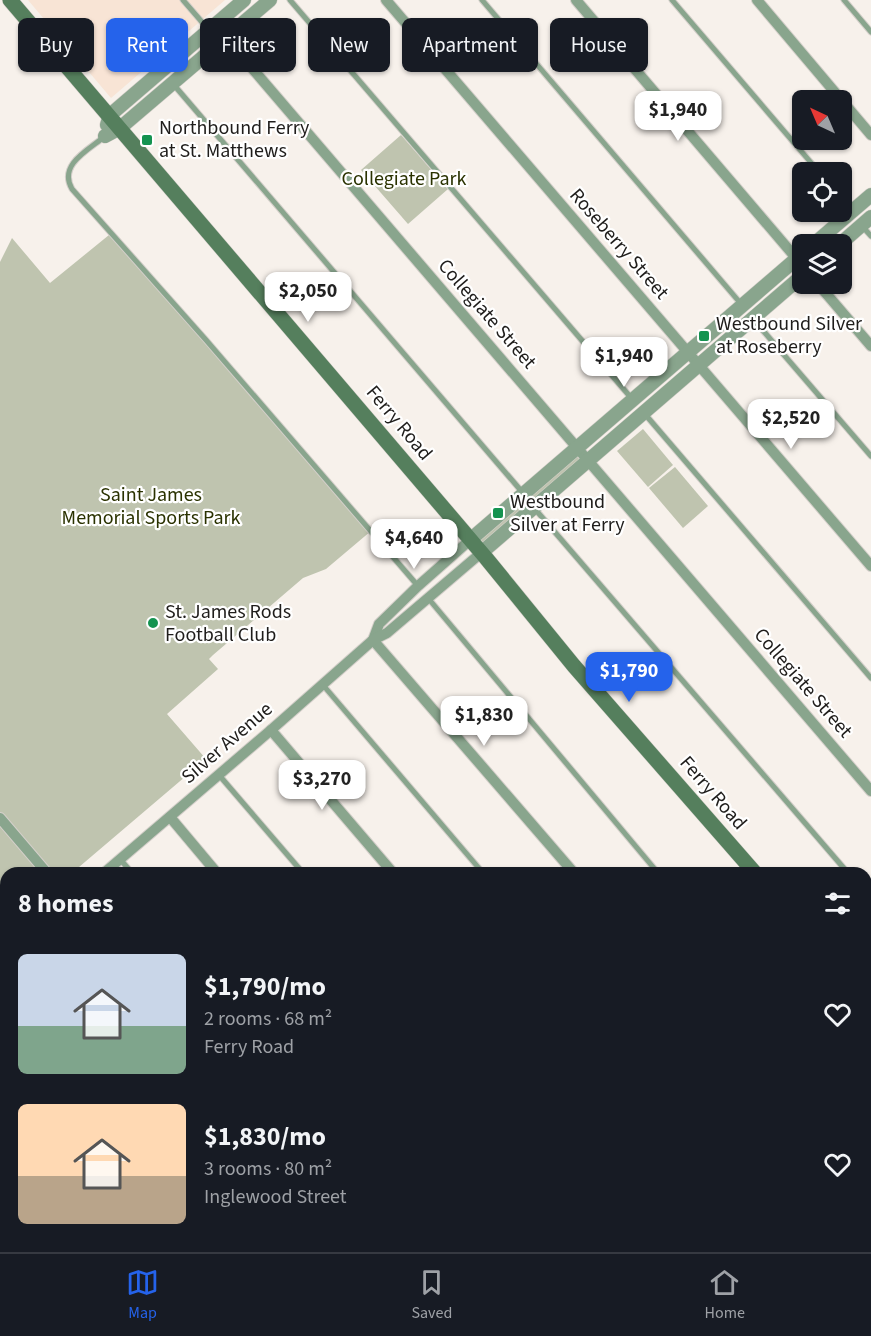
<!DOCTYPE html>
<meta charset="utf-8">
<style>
body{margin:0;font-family:"Source Sans 3",sans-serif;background:#20242c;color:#f1f3f6;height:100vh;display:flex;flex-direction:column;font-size:22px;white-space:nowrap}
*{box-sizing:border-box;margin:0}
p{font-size:20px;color:#9ea1a6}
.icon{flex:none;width:33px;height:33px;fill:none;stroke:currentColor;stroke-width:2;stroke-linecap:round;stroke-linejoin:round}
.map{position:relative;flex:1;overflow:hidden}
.drawer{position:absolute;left:0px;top:867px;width:872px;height:386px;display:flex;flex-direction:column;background:#171b24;border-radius:18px 18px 0 0;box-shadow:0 2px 4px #0004}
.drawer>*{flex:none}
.banner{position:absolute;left:18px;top:18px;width:836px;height:54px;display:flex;gap:12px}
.needle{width:39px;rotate:316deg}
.tools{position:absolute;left:792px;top:90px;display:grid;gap:12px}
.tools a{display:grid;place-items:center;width:60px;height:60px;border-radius:9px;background:#171b24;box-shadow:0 2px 4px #0004;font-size:30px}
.price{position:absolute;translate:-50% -51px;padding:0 14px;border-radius:12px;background:#fff;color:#222;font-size:20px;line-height:39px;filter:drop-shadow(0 2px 3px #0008)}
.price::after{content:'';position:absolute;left:50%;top:36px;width:18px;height:14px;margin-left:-9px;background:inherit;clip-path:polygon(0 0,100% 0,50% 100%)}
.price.on{background:#2563eb;color:#fff}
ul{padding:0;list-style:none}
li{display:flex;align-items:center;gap:18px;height:150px;padding:0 18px}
li span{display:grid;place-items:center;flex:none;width:168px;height:120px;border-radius:9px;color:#555}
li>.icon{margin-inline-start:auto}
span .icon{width:72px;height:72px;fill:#fffc;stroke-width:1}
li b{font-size:26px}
h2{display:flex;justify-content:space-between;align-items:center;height:72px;padding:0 18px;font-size:26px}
.pill{padding:0 21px;border-radius:9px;background:#171b24;box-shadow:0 2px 4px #0004;font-size:21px;line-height:54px}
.pill.on{background:#2563eb;color:#fff}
.tab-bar{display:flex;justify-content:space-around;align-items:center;height:84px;border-top:2px solid #363941;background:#171b24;font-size:16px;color:#9ea1a6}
.tab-bar a{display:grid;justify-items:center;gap:3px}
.tab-bar .on{color:#2563eb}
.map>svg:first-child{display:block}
.industrial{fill:#f8e4d5}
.green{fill:#bfc4af}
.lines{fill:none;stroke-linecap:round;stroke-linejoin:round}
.service-casing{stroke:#d4cfca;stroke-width:7}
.minor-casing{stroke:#d4cfca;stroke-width:12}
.tertiary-casing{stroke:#d4cfca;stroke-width:15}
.secondary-casing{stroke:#d4cfca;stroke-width:16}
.service{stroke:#89a58d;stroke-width:5}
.minor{stroke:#89a58d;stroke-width:10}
.tertiary{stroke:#89a58d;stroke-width:14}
.secondary{stroke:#557f5d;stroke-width:15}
.poi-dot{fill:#149350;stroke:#fff;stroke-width:2}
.labels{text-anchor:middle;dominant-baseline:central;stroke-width:4.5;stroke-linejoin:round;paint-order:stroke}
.poi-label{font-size:20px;fill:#1f1d1b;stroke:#fff;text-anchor:start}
.park-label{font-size:20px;fill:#2a3200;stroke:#fff}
.street-label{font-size:20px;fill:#1f1d1b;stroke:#fff}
</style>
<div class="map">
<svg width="871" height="1252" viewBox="0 0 871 1252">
<rect width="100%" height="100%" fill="#f7f1eb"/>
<polygon class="industrial" points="28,0 225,0 111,98"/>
<g class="green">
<polygon points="401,135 448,189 408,224 361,170"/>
<polygon points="109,235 114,235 371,531 326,569 303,578 213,655 209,659 218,669 167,714 206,759 72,873 6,873 6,929 0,934 0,262 12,238 50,283"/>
<polygon points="643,429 673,465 648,487 617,451"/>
<polygon points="578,448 589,461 481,553 470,540"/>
<polygon points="675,467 708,506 683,528 649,488"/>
</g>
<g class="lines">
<defs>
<g id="service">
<polyline points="183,0 208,29"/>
<polyline points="290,0 633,400"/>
<polyline points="482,0 742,305"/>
<polyline points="672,0 819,172"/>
<polyline points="844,0 871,32"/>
<polyline points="174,85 523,493"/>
<path d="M104 137C88 150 58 165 72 189L206 340 418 586"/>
<polyline points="842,199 851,210"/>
<polyline points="862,226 871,236"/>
<polyline points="753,319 871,456"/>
<polyline points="644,413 871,678"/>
<polyline points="535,509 848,873"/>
<polyline points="428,598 658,873"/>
<polyline points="323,685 483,873"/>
<polyline points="219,775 303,873"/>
<polyline points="120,859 132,873"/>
<polyline points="866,893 871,899"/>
<polyline points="0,1098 6,1105"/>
<polyline points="127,1246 132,1252"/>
<polyline points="279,1246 284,1252"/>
<polyline points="451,1246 455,1252"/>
<polyline points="623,1246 627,1252"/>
<polyline points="805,1246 810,1252"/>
</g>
<g id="minor">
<polyline points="386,0 871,566"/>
<polyline points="576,0 802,265"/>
<polyline points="757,0 871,135"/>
<polyline points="215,25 871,791"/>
<polyline points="818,284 871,346"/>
<polyline points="373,640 574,873"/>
<polyline points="373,640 379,624 418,586 470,540"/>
<polyline points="271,730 393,873"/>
<polyline points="170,817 217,873"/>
<polyline points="0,818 47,873"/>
<polyline points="104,873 271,730 373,640 387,633 481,553"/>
<polyline points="0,962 6,957"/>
<polyline points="0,1011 6,1018"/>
<polyline points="0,1204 6,1211"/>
<polyline points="866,1214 871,1220"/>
<polyline points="37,1246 41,1252"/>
<polyline points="202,1246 206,1252"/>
<polyline points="366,1246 371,1252"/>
<polyline points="537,1246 542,1252"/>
<polyline points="713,1246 717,1252"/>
</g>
<g id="tertiary">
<polyline points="107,125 110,115 244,0"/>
<polyline points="105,136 120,128 270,0"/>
<polyline points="814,244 871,195"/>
<polyline points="840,244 871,217"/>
<polyline points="470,540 802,254"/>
<polyline points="481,553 802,276"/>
</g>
<g id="secondary">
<polyline points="10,0 486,558 574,666 755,873"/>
<polyline points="866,1000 871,1007"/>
<polyline points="866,1109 871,1104"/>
<polyline points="866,1129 871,1125"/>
<polyline points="699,1252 705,1246"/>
<polyline points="724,1252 730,1246"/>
</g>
</defs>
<use href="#service" class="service-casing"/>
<use href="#minor" class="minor-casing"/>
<use href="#tertiary" class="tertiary-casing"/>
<use href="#secondary" class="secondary-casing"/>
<use href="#service" class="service"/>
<use href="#minor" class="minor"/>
<use href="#tertiary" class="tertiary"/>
<use href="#secondary" class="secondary"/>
</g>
<g class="poi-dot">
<rect x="141" y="134" width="12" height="12" rx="3"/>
<rect x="698" y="330" width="12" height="12" rx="3"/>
<rect x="492" y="507" width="12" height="12" rx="3"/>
<circle cx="153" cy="623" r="6"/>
</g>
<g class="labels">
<g class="poi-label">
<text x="159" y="128">Northbound Ferry<tspan x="159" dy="23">at St. Matthews</tspan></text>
<text x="716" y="324">Westbound Silver<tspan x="716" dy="23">at Roseberry</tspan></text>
<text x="510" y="502">Westbound<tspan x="510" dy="23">Silver at Ferry</tspan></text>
<text x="165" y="612">St. James Rods<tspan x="165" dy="23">Football Club</tspan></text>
</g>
<g class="park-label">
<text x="404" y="179">Collegiate Park</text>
<text x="151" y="495">Saint James<tspan x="151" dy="23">Memorial Sports Park</tspan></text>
</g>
<g class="street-label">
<text transform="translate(619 244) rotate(49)">Roseberry Street</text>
<text transform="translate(487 314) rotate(49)">Collegiate Street</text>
<text transform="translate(399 423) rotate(50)">Ferry Road</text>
<text transform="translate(803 683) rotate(49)">Collegiate Street</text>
<text transform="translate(227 743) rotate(-41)">Silver Avenue</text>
<text transform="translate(713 793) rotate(49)">Ferry Road</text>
</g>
</g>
</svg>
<div class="tools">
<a><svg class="needle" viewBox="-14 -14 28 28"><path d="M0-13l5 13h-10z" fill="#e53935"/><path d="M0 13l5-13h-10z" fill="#9ea1a6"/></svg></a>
<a><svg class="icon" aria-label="locate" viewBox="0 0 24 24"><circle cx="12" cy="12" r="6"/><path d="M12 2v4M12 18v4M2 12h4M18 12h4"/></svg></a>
<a><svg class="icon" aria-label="layers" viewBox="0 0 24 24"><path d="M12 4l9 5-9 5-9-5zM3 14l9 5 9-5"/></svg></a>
</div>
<b class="price" style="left:678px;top:142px">$1,940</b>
<b class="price" style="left:308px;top:323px">$2,050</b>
<b class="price" style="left:624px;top:388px">$1,940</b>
<b class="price" style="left:791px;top:450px">$2,520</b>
<b class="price" style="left:414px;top:570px">$4,640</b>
<b class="price on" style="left:629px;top:703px">$1,790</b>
<b class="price" style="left:484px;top:747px">$1,830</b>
<b class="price" style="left:322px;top:811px">$3,270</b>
<div class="banner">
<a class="pill">Buy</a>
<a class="pill on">Rent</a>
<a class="pill">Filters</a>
<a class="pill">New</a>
<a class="pill">Apartment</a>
<a class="pill">House</a>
</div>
<section class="drawer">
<h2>8 homes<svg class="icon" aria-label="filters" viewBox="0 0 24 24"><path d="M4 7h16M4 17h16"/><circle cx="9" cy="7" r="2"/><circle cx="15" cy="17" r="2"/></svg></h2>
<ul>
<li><span style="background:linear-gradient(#c9d6e8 60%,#7fa58c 0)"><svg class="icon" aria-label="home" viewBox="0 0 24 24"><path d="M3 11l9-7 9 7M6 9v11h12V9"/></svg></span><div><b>$1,790/mo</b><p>2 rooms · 68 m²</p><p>Ferry Road</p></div><svg class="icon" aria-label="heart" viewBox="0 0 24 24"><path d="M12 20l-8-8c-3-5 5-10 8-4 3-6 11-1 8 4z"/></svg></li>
<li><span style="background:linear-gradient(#ffd9b3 60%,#b9a48a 0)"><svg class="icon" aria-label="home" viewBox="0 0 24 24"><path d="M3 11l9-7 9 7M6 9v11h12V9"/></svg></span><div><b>$1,830/mo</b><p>3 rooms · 80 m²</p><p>Inglewood Street</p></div><svg class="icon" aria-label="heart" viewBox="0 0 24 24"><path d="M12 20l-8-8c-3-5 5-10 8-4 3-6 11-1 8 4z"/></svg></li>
</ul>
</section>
</div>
<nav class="tab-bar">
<a class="on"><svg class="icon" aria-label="map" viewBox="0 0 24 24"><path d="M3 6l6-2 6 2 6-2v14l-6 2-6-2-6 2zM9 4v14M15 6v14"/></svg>Map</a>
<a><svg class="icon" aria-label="saved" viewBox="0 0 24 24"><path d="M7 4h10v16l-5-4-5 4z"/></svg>Saved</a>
<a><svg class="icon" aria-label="home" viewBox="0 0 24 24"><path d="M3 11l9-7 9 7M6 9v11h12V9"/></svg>Home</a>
</nav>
